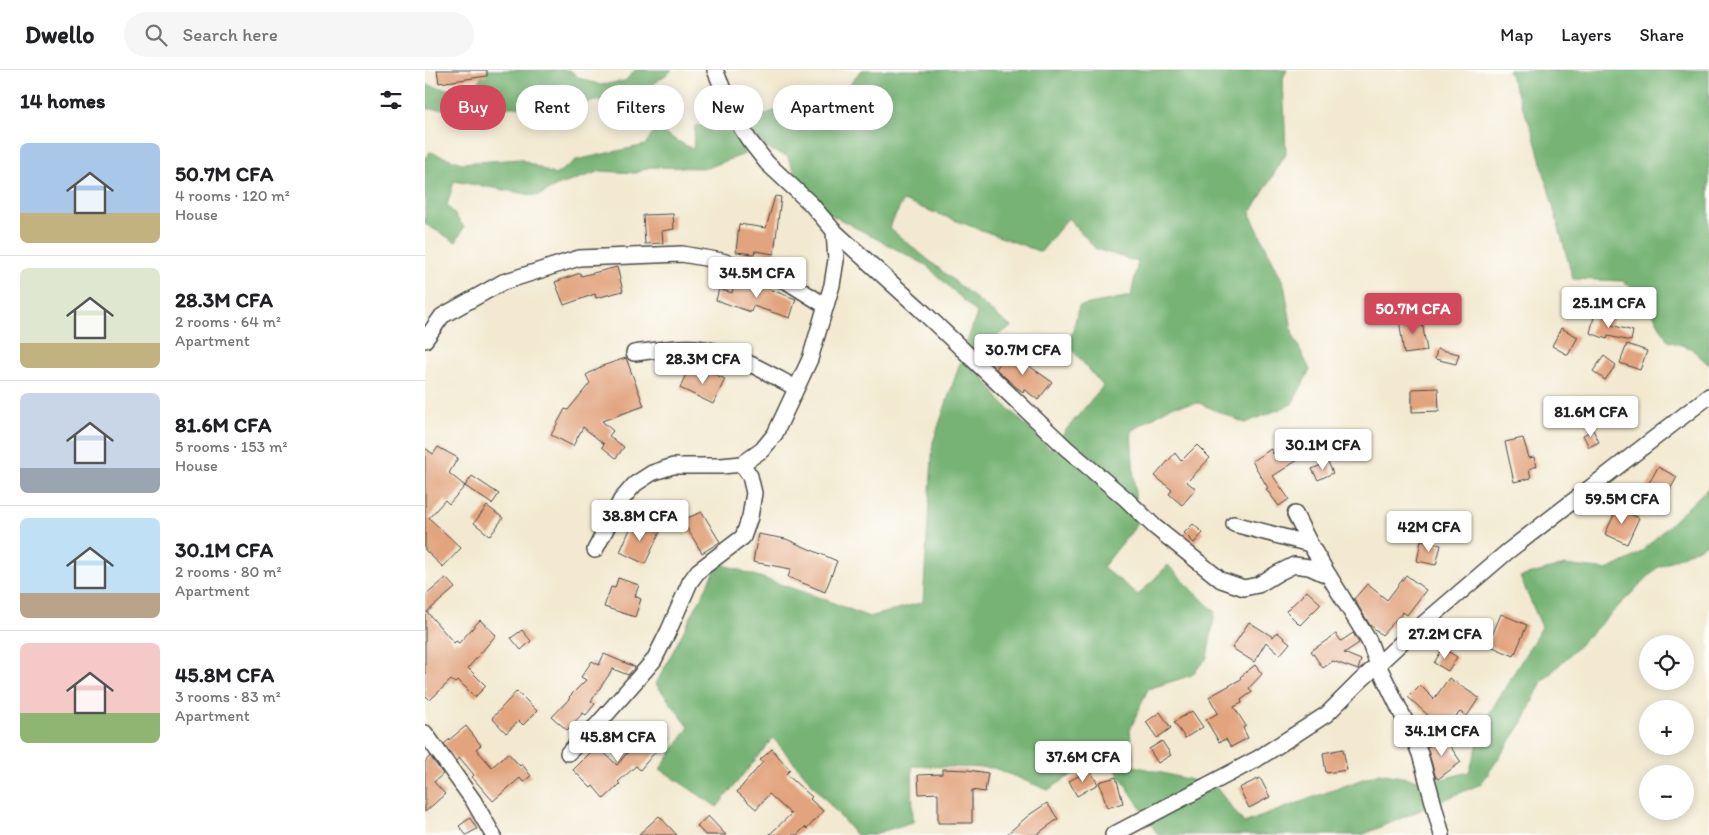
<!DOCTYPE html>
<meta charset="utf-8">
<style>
body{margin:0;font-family:Itim,sans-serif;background:#f6f6f6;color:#202124;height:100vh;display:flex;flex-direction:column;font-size:19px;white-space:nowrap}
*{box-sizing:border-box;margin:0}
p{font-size:16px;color:#757577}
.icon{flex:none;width:28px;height:28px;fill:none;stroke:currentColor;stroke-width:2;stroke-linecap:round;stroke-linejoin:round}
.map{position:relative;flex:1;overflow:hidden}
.sheet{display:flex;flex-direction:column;background:#fff;width:425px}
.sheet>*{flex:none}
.top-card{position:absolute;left:15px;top:15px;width:475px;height:45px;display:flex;gap:10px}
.fabs{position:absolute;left:1214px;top:565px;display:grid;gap:10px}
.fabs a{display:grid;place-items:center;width:55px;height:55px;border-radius:50%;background:#fff;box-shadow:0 2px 12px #0003;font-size:25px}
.price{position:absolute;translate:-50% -42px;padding:0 11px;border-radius:5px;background:#fff;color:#222;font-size:16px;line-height:32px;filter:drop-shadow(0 1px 2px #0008)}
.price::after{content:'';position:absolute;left:50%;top:30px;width:15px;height:11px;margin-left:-8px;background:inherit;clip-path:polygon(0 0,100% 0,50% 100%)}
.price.on{background:#d1495b;color:#fff}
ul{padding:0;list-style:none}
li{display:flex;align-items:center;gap:15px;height:125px;padding:0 20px}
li+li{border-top:1px solid #e0e0e0}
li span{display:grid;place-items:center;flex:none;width:140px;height:100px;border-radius:8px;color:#555}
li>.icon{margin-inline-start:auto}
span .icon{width:60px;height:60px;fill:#fffc;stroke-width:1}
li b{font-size:21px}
h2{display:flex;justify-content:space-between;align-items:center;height:60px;padding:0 20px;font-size:21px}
.tag{padding:0 18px;border-radius:22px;background:#fff;box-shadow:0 2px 12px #0003;font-size:18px;line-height:45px}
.tag.on{background:#d1495b;color:#fff}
header{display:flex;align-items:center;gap:30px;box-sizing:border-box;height:70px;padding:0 25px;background:#fff;border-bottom:1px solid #e0e0e0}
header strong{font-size:24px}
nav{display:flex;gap:28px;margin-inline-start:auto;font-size:18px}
.search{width:350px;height:45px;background:#f6f6f6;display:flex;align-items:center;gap:12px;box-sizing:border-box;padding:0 18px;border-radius:28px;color:#757577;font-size:19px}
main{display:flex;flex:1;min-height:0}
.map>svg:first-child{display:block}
.forest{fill:#76b374;stroke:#506f50;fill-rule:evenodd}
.building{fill:#e2a47f}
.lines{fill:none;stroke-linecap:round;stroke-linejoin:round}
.minor-casing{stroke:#494844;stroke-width:18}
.minor{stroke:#fff;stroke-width:15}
</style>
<header>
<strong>Dwello</strong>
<div class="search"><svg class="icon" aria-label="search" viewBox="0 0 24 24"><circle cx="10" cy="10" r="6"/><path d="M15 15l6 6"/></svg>Search here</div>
<nav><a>Map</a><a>Layers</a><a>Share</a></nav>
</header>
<main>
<section class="sheet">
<h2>14 homes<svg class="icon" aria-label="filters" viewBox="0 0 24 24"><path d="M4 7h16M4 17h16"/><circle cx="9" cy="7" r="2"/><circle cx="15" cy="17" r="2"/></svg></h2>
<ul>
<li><span style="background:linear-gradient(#a9c7e8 70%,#c2b280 0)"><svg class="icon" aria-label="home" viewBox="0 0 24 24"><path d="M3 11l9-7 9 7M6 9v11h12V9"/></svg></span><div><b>50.7M CFA</b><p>4 rooms · 120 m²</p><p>House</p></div></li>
<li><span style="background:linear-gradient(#dfe7d0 75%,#c2b280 0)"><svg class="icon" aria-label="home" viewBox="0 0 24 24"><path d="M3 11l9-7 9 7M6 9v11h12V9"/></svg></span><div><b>28.3M CFA</b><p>2 rooms · 64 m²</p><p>Apartment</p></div></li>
<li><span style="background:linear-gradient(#c9d6e8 75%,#9aa5b1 0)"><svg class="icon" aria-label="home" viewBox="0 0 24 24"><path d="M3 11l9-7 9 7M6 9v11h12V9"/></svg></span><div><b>81.6M CFA</b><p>5 rooms · 153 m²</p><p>House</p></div></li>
<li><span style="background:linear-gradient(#bfe0f5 75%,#b9a48a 0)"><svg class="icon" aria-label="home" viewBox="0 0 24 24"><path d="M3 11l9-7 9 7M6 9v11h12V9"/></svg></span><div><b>30.1M CFA</b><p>2 rooms · 80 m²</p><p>Apartment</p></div></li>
<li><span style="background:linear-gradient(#f6c9c9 70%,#8fb573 0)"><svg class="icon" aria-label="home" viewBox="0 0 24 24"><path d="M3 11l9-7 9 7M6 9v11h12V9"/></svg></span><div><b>45.8M CFA</b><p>3 rooms · 83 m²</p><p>Apartment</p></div></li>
</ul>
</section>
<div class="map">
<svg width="1284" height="765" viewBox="0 0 1284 765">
<rect width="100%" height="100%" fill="#fdfcf7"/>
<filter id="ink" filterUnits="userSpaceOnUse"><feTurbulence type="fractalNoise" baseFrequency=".02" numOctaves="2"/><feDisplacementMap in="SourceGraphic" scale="10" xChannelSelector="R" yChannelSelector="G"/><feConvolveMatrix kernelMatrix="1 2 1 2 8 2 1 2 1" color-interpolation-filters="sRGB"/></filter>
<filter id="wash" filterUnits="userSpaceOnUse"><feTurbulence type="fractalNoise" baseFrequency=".0096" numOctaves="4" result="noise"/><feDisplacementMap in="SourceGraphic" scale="20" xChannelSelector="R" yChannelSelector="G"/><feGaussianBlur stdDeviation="1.12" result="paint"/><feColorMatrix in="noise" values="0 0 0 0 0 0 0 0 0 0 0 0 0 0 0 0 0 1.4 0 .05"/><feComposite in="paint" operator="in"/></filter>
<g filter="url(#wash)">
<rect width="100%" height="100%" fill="#f2e9d0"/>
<g class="forest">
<path d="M61 0H145L154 8 176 15 200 11 210 0H247L213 26 128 36 0 39V14C15 18 38 25 52 13 55 10 58 4 61 0Z"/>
<path d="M436 0H862L858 8 861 84 825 144 859 214 868 265 885 300 867 334 820 353 774 333 747 336 706 361 712 455 678 497 713 525 743 495 790 542 782 588 767 605 723 619 705 660 709 696 790 716 819 753 954 703 1005 712 1044 702 1061 649 1117 557 1095 507 1140 495 1182 500 1205 489 1216 482 1284 417V473L1232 498 1116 613 1098 652 1056 714 937 765H733L680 683 623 720 569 698 487 696 488 752 446 765H431L348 668 292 737 235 699 264 657 231 614 294 493 401 530 444 547 498 532 508 372 552 243 501 195 386 134 362 86C340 79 335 76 321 57L331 47 423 17ZM478 131 616 182 643 148 671 179 713 192 706 226 654 236 644 276 678 316 625 379 575 330 554 302 557 285 568 268 586 257 464 158Z"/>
<polygon points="1083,0 1284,0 1284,295 1266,278 1243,271 1219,227 1198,211 1148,209 1108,63"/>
<polygon points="304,53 320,84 282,98 225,97 211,103 176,101 132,116 113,126 29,111 22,135 39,157 31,172 0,154 0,89 5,82 37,93 95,89 130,105 151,90 220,75 230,59 268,79 270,56"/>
</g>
<g id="blocks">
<g class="building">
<polygon points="12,0 62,0 62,6 14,13"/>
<polygon points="350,126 356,127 349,184 330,181 329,184 311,182 314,154 341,158"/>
<polygon points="248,144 249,159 237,161 238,173 220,174 218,145"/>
<polygon points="192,197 198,221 171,228 170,224 139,235 130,212 155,203 156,206"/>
<polygon points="310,210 341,218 371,229 365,248 328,236 326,242 291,230 294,219 307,223"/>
<polygon points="1170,243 1188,249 1186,255 1208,261 1206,271 1183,266 1182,269 1165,263"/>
<polygon points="996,246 1002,281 979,284 974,249"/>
<polygon points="1136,258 1153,267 1143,285 1127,276"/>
<polygon points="1202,274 1222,281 1215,300 1195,293"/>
<polygon points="1012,279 1034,284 1031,294 1010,289"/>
<polygon points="583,281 627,312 613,330 599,319 598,322 591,317 571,299"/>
<polygon points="1179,286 1191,295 1180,310 1168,301"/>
<polygon points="201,288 219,336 177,351 188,361 184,366 199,377 191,388 177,377 179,374 158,357 148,376 126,365 140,339 143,340 165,313 161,305 177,296"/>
<polygon points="263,299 281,307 283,301 300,309 288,334 255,318"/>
<polygon points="1013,318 1014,341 987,342 987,319"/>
<polygon points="1168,360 1174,372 1164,377 1158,365"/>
<polygon points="1098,368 1104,388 1109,387 1112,396 1104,399 1106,408 1089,412 1080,372"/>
<polygon points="866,372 876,388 848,406 864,429 854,436 841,419 843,418 827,391 846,379 848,384"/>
<polygon points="772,375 785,388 762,412 771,419 757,435 744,424 747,420 730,406 750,383 756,391"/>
<polygon points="13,377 33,388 24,403 40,416 24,434 20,430 4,448 36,478 18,497 0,480 0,378 8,384"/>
<polygon points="903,392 908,403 893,410 887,399"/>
<polygon points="1233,397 1252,407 1238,432 1219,422"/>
<polygon points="47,406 74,424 67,434 40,416"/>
<polygon points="1195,432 1201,442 1214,448 1202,474 1180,464"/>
<polygon points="62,436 78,448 65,466 49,453"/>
<polygon points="277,442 295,472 277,483 257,450"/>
<polygon points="209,450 235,462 220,494 195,482"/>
<polygon points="768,454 778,463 769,473 759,463"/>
<polygon points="333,464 361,469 412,491 400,522 363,507 366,499 328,492"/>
<polygon points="996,470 1016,475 1011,495 992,491"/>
<polygon points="981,505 1001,520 982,545 978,542 957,565 945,555 929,529 942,514 962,530"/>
<polygon points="21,508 30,518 2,542 29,573 31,571 34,573 55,550 71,565 43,598 61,616 50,627 33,610 30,613 26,610 5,630 0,625 0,526"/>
<polygon points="193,508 214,515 210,526 216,529 210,547 179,537 186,517 190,518"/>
<polygon points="882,521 896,534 875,555 861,541"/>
<polygon points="1076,544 1102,555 1089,586 1063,575"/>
<polygon points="824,552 848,567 852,562 865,573 855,585 841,572 829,592 807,578"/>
<polygon points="97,560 106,571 96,580 86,568"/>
<polygon points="928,563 934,573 919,583 936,590 933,600 908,591 898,598 886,581 911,564 916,571"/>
<polygon points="1018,578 1032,587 1023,601 1009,593"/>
<polygon points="179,584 210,597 203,605 188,599 166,631 170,634 161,645 158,643 142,660 127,647 145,628 144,627 161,610 156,607 167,591 174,595"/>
<polygon points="830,595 837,604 824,618 827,622 816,630 817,633 809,637 821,656 818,658 823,668 806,677 801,669 794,672 781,650 793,643 784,627 816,609 815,607"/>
<polygon points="1024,608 1054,628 1042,646 1035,642 1018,659 983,627 995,615 1009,629"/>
<polygon points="92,621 112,641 98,655 94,651 81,663 67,648"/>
<polygon points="767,641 778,657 760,668 749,652"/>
<polygon points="735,642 746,658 732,668 721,652"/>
<polygon points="226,654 242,668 215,700 211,696 193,712 195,714 179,729 168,716 166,718 148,700 172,676 192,695"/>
<polygon points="41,656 56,675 51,679 67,697 83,683 95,696 97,694 106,706 98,712 95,708 68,731 47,707 49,705 35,688 31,691 19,674"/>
<polygon points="1018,666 1036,692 1013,709 1010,705 1002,677"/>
<polygon points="737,671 746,685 733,693 724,679"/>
<polygon points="347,679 365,700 361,704 387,727 385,729 398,741 382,759 380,757 372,765 344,765 366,744 344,724 331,739 312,722 338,692 335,690"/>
<polygon points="918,679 922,700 901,703 898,683"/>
<polygon points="5,686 18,704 9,712 20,724 0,742 0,692"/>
<polygon points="517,699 543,700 563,703 560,722 547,720 547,753 513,753 513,723 494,724 493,705 517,704"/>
<polygon points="665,700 673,714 652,726 644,711"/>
<polygon points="691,707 698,733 682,738 674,712"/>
<polygon points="835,708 845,727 824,738 814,718"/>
<polygon points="622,733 633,749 611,765 581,765 604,745"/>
<polygon points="234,746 252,765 213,765"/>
<polygon points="283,746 301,765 280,765 272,756"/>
<polygon points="45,748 52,759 41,765 34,756"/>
</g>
</g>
</g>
<g filter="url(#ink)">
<use href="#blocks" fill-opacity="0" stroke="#494844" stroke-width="1"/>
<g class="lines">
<defs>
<g id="minor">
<polyline points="290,0 310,48 324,70 342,93 386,134 409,161 494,238 641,378 701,429 730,457 796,510 819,518 833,515 853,503 869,495 884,497 904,506 944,571 953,595 988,667 995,684 1017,765"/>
<polyline points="0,270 17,246 78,212 154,188 257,184 297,191 361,211 401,236"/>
<path d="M209 283C229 281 251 276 271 278 309 282 339 301 371 318"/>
<polyline points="870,444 885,474"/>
<polyline points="809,454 885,474 904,506"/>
<polyline points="170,480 196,430 210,414 227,403 248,396 296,396 317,394 337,380 350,364 385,289 407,215 411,190 409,161"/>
<polyline points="0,663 48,730 68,765"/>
<polyline points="143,683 173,654 229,590 244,560 265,512 273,501 318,467 325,447 329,423 325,406 317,394"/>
<polyline points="688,765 832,689 902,644 933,613 977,572 1082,482 1284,326"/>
</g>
</defs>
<use href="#minor" class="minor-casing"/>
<use href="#minor" class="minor"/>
</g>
</g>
</svg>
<div class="fabs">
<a><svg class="icon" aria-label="locate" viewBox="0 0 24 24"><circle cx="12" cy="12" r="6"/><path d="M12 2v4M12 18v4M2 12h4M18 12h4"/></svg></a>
<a>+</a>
<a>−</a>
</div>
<b class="price" style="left:332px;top:229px">34.5M CFA</b>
<b class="price" style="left:1184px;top:259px">25.1M CFA</b>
<b class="price on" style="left:988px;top:265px">50.7M CFA</b>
<b class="price" style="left:598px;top:306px">30.7M CFA</b>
<b class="price" style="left:278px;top:315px">28.3M CFA</b>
<b class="price" style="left:1166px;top:368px">81.6M CFA</b>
<b class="price" style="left:898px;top:401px">30.1M CFA</b>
<b class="price" style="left:1197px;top:455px">59.5M CFA</b>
<b class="price" style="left:215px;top:472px">38.8M CFA</b>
<b class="price" style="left:1004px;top:483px">42M CFA</b>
<b class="price" style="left:1020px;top:590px">27.2M CFA</b>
<b class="price" style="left:1017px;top:687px">34.1M CFA</b>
<b class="price" style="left:193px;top:693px">45.8M CFA</b>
<b class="price" style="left:658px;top:713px">37.6M CFA</b>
<div class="top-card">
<a class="tag on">Buy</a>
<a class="tag">Rent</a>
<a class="tag">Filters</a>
<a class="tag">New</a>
<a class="tag">Apartment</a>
</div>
</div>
</main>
